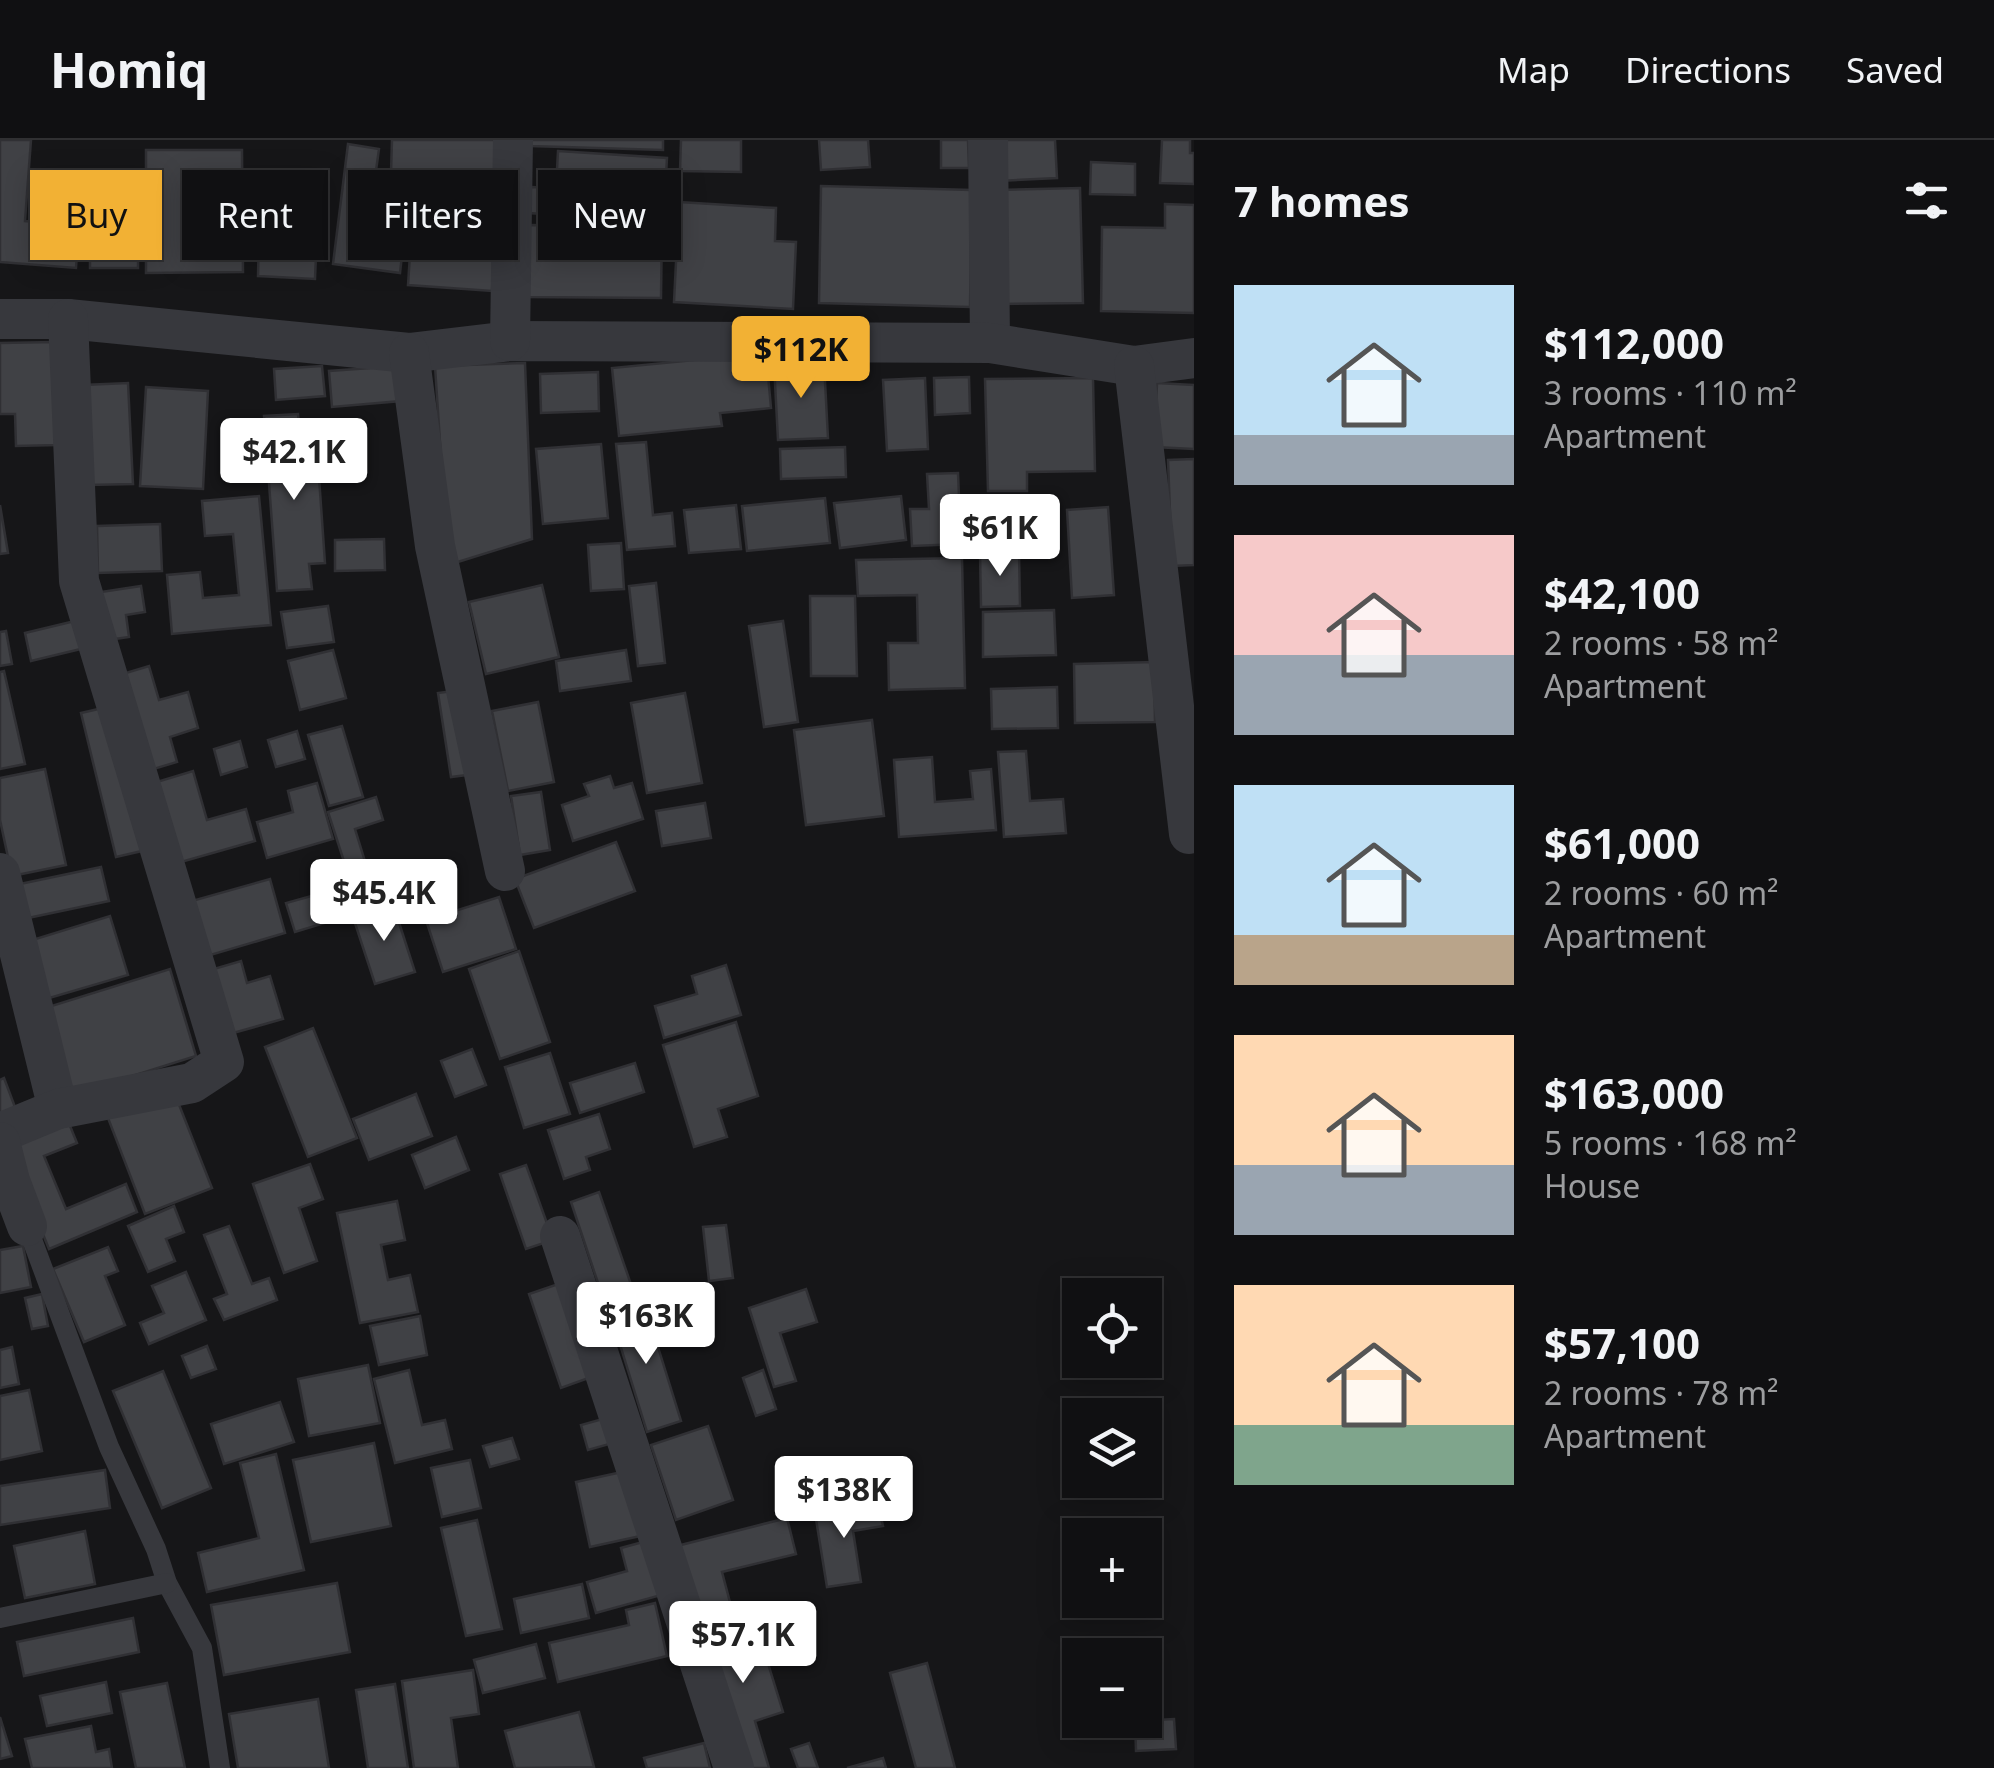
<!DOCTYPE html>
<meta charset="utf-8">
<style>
body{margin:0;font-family:"Noto Sans",sans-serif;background:#1e1e20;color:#f1f3f6;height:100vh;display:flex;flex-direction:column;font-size:38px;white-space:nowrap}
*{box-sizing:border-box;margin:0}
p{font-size:32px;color:#9c9d9f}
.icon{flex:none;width:55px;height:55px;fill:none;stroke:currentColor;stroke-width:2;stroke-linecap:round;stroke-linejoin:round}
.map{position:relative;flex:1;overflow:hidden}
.drawer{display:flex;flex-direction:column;background:#101012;width:800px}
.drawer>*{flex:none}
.top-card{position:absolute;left:30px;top:30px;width:950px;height:90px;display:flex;gap:20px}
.controls{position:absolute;left:1062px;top:1138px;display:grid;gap:20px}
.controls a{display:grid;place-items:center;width:100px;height:100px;border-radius:0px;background:#101012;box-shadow:0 5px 25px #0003,0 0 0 2px #303032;font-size:50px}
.price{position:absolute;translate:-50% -85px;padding:0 22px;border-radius:10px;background:#fff;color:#222;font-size:32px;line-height:65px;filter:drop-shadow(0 2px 5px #0008)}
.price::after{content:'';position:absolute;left:50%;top:60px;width:30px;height:22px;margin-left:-15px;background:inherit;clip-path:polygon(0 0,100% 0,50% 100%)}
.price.on{background:#f2b134;color:#111}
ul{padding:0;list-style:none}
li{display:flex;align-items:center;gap:30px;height:250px;padding:0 40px}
li span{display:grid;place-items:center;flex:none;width:280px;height:200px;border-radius:0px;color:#555}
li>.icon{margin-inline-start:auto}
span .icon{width:120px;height:120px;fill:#fffc;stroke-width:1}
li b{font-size:42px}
h2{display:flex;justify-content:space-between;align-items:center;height:120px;padding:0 40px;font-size:42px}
.chip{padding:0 35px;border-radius:0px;background:#101012;box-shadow:0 5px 25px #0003,0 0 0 2px #303032;font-size:35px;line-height:90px}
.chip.on{background:#f2b134;color:#111}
header{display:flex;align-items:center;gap:60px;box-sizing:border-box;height:140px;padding:0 50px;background:#101012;border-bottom:2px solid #303032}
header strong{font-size:48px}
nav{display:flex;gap:55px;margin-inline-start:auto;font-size:35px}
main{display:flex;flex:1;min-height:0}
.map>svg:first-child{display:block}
.building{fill:#404145;stroke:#303034;stroke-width:2.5}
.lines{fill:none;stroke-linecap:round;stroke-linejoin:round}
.service{stroke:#37383d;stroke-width:20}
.minor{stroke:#37383d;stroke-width:40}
</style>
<header>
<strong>Homiq</strong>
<nav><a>Map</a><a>Directions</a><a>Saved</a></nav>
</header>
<main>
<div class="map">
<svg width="1194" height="1628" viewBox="0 0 1194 1628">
<rect width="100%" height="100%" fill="#161618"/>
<g class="building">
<polygon points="0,0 31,0 25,81 79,85 76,128 0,122"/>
<polygon points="392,0 506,0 501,95 471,93 474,37 391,32"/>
<polygon points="530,0 663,0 663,10 530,6"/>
<polygon points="681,0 741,0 741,32 680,31"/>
<polygon points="819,0 868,0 870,27 821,30"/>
<polygon points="941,0 968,0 969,28 941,28"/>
<polygon points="996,0 1055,0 1057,38 999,41"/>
<polygon points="1162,0 1190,0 1190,13 1194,13 1194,44 1160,43"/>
<polygon points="348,4 379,9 371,67 407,72 400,133 333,124"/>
<polygon points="146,10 242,10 243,132 146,133"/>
<polygon points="558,11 667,18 665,54 556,48"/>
<polygon points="1091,22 1135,24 1135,55 1090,54"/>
<polygon points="821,46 972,50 970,167 819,163"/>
<polygon points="530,47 556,48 555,75 529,73"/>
<polygon points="1080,48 1083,163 1000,164 998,50"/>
<rect x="90" y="62" width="48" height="66"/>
<polygon points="679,62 776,68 775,101 796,102 793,169 674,162"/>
<polygon points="1165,64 1194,65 1194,173 1101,171 1102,87 1165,88"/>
<polygon points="526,85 662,86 661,158 525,157"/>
<polygon points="259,91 317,93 315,139 258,136"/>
<polygon points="411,99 495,105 492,151 408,145"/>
<polygon points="55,202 57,305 16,306 15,274 0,274 0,203"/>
<polygon points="766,213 771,268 720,273 722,286 619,296 612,228"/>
<polygon points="824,222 828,298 778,300 774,224"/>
<polygon points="525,223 532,399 448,425 435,226"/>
<polygon points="322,226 325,256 276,260 274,229"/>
<polygon points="398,226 401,261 332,267 329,231"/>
<polygon points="598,232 599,271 541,273 540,234"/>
<polygon points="969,237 970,273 935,275 934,238"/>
<polygon points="925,238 928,309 887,311 883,240"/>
<polygon points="1093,238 1095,331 1027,332 1027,351 988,351 985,239"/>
<polygon points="128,243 133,344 88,345 83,245"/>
<polygon points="1157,243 1194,245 1194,309 1154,307"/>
<polygon points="146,247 208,251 203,349 140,346"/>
<polygon points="298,274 301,309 317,308 325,423 309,424 312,449 277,451 264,276"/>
<polygon points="646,302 653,375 672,373 675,406 627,410 616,304"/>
<polygon points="601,304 608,378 543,384 536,309"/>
<polygon points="845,307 846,337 781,339 780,309"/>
<polygon points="1194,319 1194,425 1172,426 1168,320"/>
<polygon points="958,333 961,404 912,406 910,369 929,369 927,334"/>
<polygon points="259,356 271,485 172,494 167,435 200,432 203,458 239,455 233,394 205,396 202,361"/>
<polygon points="901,356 906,400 840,408 834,363"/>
<polygon points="825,358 830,403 747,411 742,366"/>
<polygon points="0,365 8,413 0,414"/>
<polygon points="736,365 741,409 689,413 684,370"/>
<polygon points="1108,367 1114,455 1072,458 1067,370"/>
<polygon points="160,384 162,431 98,433 97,386"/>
<polygon points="384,399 385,430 335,431 335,400"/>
<polygon points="621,403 624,449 591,451 588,405"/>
<polygon points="1019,411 1020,466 981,467 980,412"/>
<polygon points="962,418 965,548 889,550 888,503 918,503 917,455 858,456 856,420"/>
<polygon points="656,443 665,523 638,526 629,446"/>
<polygon points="542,445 559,517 486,534 469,462"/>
<polygon points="141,446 145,472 126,475 129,497 108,500 101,452"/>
<polygon points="810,456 855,456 857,536 811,536"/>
<polygon points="328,466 334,502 287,508 281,472"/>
<polygon points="1054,470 1056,515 983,517 983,472"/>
<polygon points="83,479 89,507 31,521 25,493"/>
<polygon points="783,481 798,582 764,587 749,486"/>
<polygon points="6,491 12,524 0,526 0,492"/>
<polygon points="333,510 346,558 300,570 288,521"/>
<polygon points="626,510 631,541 560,551 556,521"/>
<polygon points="1154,522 1155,582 1075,583 1074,524"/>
<polygon points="149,526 159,560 188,552 198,588 170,597 177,622 147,631 119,535"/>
<polygon points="4,531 25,624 0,629 0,532"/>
<polygon points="1057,547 1058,588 992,589 991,549"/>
<polygon points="461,550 475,634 451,637 438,553"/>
<polygon points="685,553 702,643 647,653 631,563"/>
<polygon points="538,562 554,642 508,651 492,571"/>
<polygon points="107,567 142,711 116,717 81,573"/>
<polygon points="872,580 884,676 806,685 794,590"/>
<polygon points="342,586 363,657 329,666 308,595"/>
<polygon points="297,591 305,619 276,627 268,600"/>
<polygon points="240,601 247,627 221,635 214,609"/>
<polygon points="1026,611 1030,661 1063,659 1066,693 1004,697 998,612"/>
<polygon points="932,617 935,662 973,659 970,631 991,629 996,690 899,697 894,620"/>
<polygon points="45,629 66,725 12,736 0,680 0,638"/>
<polygon points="193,631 207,680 246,669 255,701 174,724 150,644"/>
<polygon points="610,636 614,648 632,643 643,679 573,701 562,665 589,656 584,644"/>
<polygon points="317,643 333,699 267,718 257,682 293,672 288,651"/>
<polygon points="541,652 550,710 520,715 511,656"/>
<polygon points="376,657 383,680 355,689 367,728 348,734 328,672"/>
<polygon points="705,663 711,698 662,706 656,671"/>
<polygon points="616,702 635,751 534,788 515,739"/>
<polygon points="101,727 109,761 28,778 20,744"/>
<polygon points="396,730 405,757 354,773 345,746"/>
<polygon points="270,739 285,793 197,819 181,764"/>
<polygon points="340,748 348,776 295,792 286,763"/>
<polygon points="499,757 516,809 443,832 426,780"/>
<polygon points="393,764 415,832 375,844 353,777"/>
<polygon points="110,776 128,835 46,859 29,801"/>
<polygon points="519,811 550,902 500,919 469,829"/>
<polygon points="241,821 247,843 270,836 283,879 219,897 200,833"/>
<polygon points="726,825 741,875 664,898 655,866 697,854 692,836"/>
<polygon points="170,829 196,916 72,955 45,868"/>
<polygon points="736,882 758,956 718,969 727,997 694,1007 663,905"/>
<polygon points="313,888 357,998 308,1017 265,907"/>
<polygon points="472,909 486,945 455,957 441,921"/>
<polygon points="550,913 570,974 524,988 505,927"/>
<polygon points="635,923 644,952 580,973 570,943"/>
<polygon points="4,938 18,975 0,982 0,940"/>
<polygon points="174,952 212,1048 145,1074 108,978"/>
<polygon points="416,954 432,996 369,1020 353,979"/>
<polygon points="64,971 77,1003 44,1016 66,1069 126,1044 137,1072 49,1109 3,996"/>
<polygon points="599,974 610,1009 586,1017 590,1030 564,1039 548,990"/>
<polygon points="456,997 469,1030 425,1048 412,1015"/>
<polygon points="310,1024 323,1059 299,1068 317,1121 284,1133 253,1044"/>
<polygon points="526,1025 553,1100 526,1109 500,1034"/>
<polygon points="599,1052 635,1156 606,1167 571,1062"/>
<polygon points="397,1061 405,1100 381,1105 388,1140 410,1135 418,1172 360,1183 337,1073"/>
<polygon points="174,1066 184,1092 166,1099 175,1121 148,1132 128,1086"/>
<polygon points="726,1085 733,1138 709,1141 703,1087"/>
<polygon points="229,1086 252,1144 269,1138 277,1160 224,1180 214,1159 227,1154 204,1095"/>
<polygon points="23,1106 31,1147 0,1153 0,1110"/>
<polygon points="108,1107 118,1131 105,1136 125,1185 84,1202 53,1129"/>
<polygon points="186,1132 206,1180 149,1204 140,1183 164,1173 152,1146"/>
<polygon points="564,1142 597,1235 561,1248 529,1154"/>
<polygon points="806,1149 817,1182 780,1193 796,1241 774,1247 749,1168"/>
<polygon points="42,1154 48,1186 32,1189 25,1158"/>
<polygon points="644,1162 681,1281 647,1292 610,1172"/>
<polygon points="420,1176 427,1215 379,1225 370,1186"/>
<polygon points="207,1206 216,1229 191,1238 182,1216"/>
<polygon points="12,1207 19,1244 0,1248 0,1210"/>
<polygon points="368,1225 380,1283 309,1296 298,1239"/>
<polygon points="409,1230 422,1285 445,1280 452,1309 395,1323 374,1239"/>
<polygon points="763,1230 776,1269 756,1276 743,1238"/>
<polygon points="163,1231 211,1348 162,1368 113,1251"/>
<polygon points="29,1250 42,1311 0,1320 0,1256"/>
<polygon points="280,1262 294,1302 224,1324 211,1284"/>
<polygon points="606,1278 613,1303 588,1310 581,1285"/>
<polygon points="708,1286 733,1360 676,1380 651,1305"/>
<polygon points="512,1298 519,1319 490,1327 483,1306"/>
<polygon points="374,1303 391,1386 311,1402 293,1320"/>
<polygon points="276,1314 304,1430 207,1452 198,1413 259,1398 240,1323"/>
<polygon points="470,1320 481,1368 442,1377 431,1328"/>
<polygon points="105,1330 110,1368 0,1385 0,1346"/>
<polygon points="631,1330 645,1395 590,1407 576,1342"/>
<polygon points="878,1364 883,1386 853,1391 861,1442 827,1447 815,1373"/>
<polygon points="787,1378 796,1414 722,1432 732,1470 696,1480 677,1406"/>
<polygon points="477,1380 502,1489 466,1496 441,1388"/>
<polygon points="85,1391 95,1444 25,1458 14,1406"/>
<polygon points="650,1400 665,1454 596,1473 587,1442 627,1431 621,1408"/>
<polygon points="337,1443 350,1512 224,1535 211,1465"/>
<polygon points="582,1444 589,1478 521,1493 514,1459"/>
<polygon points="655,1463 667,1516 558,1542 549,1503 629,1485 626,1470"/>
<polygon points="133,1478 139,1512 24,1536 17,1502"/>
<polygon points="754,1478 783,1572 755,1581 769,1628 742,1628 700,1494"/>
<polygon points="536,1504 545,1538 483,1553 474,1520"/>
<polygon points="927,1523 955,1628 916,1628 890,1533"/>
<polygon points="473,1530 479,1574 451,1578 458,1628 414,1628 402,1541"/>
<polygon points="106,1542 112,1573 47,1586 40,1556"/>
<polygon points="167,1543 185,1628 136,1628 120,1552"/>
<polygon points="395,1544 408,1628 368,1628 356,1550"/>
<polygon points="318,1559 329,1628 238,1628 229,1574"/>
<polygon points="579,1572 594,1627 515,1628 505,1591"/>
<polygon points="0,1577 12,1616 0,1619"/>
<polygon points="1174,1579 1176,1609 1136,1611 1135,1581"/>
<polygon points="91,1586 96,1612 109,1609 112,1628 32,1628 25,1599"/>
<polygon points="704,1603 710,1628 647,1628 644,1618"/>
<polygon points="809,1603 818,1628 798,1628 791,1609"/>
<polygon points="883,1618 886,1628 847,1628"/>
</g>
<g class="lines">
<g class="service">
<polyline points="27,1086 109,1307 156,1409 167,1443 202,1508 220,1628"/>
<polyline points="0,1478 167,1443"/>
</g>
<g class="minor">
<polyline points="988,0 990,203"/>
<polyline points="0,179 68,179 409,213 510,201 990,203 1134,226 1194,218"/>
<polyline points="510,201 513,0"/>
<polyline points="409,213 435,406 505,731"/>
<polyline points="1134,226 1189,694"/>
<polyline points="0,733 58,969"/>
<polyline points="0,993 58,969 192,943 224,922 79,441 68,179"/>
<polyline points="0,1002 10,1041 27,1086"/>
<polyline points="560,1096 734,1628"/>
</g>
</g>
</svg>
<div class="controls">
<a><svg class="icon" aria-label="locate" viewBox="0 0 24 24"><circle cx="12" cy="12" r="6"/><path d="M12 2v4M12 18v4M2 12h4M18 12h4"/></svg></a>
<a><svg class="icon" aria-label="layers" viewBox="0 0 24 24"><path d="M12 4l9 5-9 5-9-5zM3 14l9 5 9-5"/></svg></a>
<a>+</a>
<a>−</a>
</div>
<b class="price on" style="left:801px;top:261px">$112K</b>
<b class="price" style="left:294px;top:363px">$42.1K</b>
<b class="price" style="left:1000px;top:439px">$61K</b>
<b class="price" style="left:384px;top:804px">$45.4K</b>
<b class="price" style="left:646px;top:1227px">$163K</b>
<b class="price" style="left:844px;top:1401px">$138K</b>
<b class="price" style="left:743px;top:1546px">$57.1K</b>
<div class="top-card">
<a class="chip on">Buy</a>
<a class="chip">Rent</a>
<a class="chip">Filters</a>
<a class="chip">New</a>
</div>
</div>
<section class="drawer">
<h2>7 homes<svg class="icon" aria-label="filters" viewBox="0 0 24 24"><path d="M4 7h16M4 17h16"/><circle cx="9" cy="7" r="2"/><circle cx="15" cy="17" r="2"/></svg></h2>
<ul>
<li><span style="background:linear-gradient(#bfe0f5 75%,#9aa5b1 0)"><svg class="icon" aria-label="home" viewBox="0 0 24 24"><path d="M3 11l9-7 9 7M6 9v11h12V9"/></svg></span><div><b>$112,000</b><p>3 rooms · 110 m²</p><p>Apartment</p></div></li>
<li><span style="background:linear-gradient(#f6c9c9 60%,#9aa5b1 0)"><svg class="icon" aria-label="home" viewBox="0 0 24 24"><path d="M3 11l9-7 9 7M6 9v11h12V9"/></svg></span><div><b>$42,100</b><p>2 rooms · 58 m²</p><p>Apartment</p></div></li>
<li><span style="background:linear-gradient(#bfe0f5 75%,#b9a48a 0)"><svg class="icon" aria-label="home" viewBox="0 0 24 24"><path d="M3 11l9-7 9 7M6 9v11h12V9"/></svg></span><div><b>$61,000</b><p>2 rooms · 60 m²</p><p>Apartment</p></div></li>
<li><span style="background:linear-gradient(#ffd9b3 65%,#9aa5b1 0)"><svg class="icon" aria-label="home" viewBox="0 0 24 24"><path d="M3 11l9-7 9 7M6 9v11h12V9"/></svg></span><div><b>$163,000</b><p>5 rooms · 168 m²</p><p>House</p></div></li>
<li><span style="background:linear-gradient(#ffd9b3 70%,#7fa58c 0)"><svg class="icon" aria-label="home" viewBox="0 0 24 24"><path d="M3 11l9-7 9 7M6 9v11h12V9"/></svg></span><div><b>$57,100</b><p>2 rooms · 78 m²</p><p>Apartment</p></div></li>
</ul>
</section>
</main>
